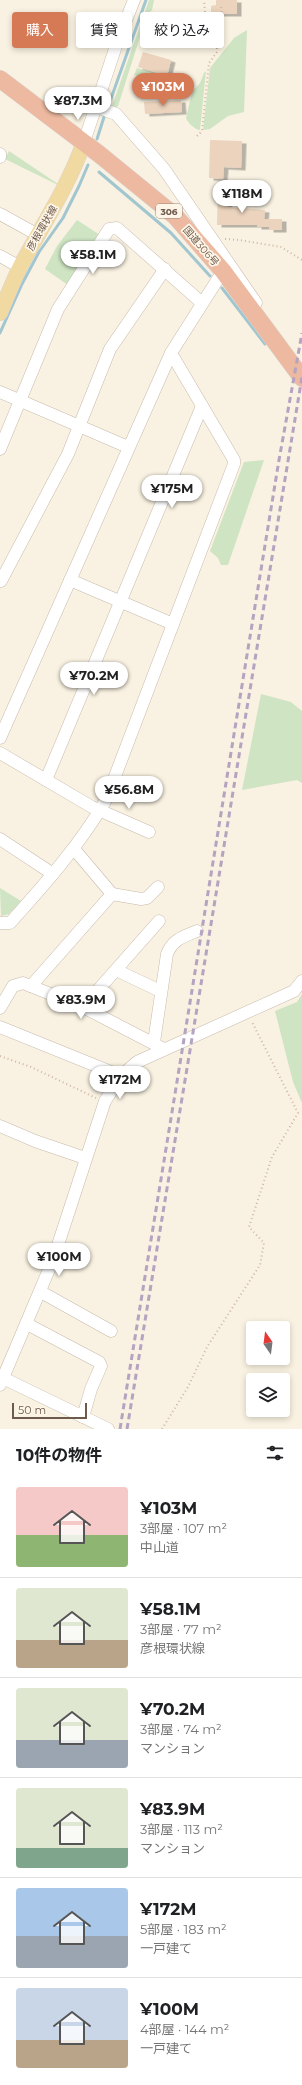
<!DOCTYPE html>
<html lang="ja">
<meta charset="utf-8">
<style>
body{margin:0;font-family:Montserrat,"Noto Sans JP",sans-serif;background:#f2f2f2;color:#202124;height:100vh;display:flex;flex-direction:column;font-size:15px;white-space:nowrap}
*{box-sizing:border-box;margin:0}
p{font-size:13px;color:#757577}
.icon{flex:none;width:22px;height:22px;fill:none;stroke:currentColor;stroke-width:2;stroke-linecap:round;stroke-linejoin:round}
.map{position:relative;height:1429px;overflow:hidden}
.panel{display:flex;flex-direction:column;background:#fff;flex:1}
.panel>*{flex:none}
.hud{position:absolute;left:12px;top:12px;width:278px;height:36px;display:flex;gap:8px}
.needle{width:26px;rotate:346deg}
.controls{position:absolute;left:246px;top:1321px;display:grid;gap:8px}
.controls a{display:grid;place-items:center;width:44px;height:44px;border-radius:4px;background:#fff;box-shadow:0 2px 6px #0003;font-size:20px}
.scale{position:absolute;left:12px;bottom:10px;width:75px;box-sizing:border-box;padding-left:4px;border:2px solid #6e5a4c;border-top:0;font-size:11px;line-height:14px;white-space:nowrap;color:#6e5a4c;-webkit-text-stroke:3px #fdf6e8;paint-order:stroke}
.price{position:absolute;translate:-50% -34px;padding:0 9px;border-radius:14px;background:#fff;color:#222;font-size:13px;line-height:26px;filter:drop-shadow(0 1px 2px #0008)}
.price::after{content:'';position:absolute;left:50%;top:24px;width:12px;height:9px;margin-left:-6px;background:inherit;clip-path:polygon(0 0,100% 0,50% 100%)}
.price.selected{background:#d67a55;color:#fff}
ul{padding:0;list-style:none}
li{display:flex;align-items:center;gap:12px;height:100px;padding:0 16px}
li+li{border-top:1px solid #e0e0e0}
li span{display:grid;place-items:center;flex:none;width:112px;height:80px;border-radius:4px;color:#555}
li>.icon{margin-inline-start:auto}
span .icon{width:48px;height:48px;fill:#fffc;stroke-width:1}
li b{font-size:17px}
h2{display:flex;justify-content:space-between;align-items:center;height:48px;padding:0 16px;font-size:17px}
.pill{padding:0 14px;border-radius:4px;background:#fff;box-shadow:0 2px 6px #0003;font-size:14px;line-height:36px}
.pill.selected{background:#d67a55;color:#fff}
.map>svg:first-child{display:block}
.green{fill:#cee4c3}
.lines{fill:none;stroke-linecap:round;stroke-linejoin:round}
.stream{stroke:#a1c6d0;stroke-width:3}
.building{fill:#ebd3bd;filter:url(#shadow)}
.minor-casing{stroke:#c8baab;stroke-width:13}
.major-casing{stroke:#d9d4d0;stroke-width:16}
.highway-casing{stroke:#d9d4d0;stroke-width:18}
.path{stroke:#cfb6a1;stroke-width:2;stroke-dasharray:1 3;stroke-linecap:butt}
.minor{stroke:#fff;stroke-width:12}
.major{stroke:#f1d9a2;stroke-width:15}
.highway{stroke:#edb9a0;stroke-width:17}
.rail{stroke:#b5a3c0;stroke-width:3;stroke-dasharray:6 4;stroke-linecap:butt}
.labels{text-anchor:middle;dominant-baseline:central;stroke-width:3.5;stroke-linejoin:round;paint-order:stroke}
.shield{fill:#fdf6e8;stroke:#99897b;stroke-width:1}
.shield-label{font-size:9px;font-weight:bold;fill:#6e5a4c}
.street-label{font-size:10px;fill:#6e5a4c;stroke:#fdf6e8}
</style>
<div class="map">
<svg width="302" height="1429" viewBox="0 0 302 1429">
<defs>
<filter id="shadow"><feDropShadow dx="4.5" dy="2.5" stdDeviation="0" flood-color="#0004"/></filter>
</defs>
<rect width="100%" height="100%" fill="#f9f2e2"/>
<g class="green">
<polygon points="149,0 154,0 152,10 147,15 118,106 114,110 111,109"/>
<polygon points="247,30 244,112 228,116 210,129 203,130 210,68 234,38"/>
<polygon points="137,68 166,76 165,82 134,75"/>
<path d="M206 71 200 130C194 129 188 123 186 118L192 92 200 83 204 73Z"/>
<polygon points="9,151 58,184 58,185 5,159"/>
<polygon points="77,220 100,235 68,285 45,269 57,246"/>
<polygon points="264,460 228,565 221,565 218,558 210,551 244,462"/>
<polygon points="261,694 291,702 302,711 302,783 297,780 242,790"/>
<polygon points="0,888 21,901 9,914 1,916"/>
<polygon points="302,994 302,1103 293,1082 275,1011 297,1002"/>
</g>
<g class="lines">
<g class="stream">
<polyline points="108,107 146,0"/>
<polyline points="97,139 105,114"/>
<polyline points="99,172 171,233 210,276"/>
<polyline points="222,288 265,344"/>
<polyline points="0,333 22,284 39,252 63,218 79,186 88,165"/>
</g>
</g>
<g class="building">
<polygon points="216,0 237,0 237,14 211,14 211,6 216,5"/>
<polygon points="143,52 171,60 167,76 138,67"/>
<polygon points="181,100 182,112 145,114 144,102"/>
<polygon points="210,140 242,141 241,168 224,167 223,179 209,178"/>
<polygon points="218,186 227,186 228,207 265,210 264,219 282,219 282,230 269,230 269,227 257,227 257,225 217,225"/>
</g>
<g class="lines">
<defs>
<g id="minor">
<polyline points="97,107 116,114 164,169 256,303"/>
<polyline points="84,142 117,43 134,0"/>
<polyline points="0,154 0,157"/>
<polyline points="0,214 38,235"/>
<polyline points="0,256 20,267"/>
<polyline points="0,392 128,447"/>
<polyline points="0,449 58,309 109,229 117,228 202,303"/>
<polyline points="70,580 173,624"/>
<polyline points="1,581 68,454 110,349 165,269"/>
<polyline points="0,738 171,353 223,271"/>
<polyline points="0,753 92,807 149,832"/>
<polyline points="46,780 202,406"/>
<polyline points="0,839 53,874"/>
<polyline points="112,894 141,899 147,898 158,887"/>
<path d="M0 923H10C45 884 79 846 106 800L234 464V460L171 353"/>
<polyline points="116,970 156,989"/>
<polyline points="31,986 112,894 74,849"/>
<polyline points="83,1007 159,921"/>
<polyline points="0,1008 13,986 23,983 83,1007 164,1049"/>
<polyline points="0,1027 121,1076"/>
<path d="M154 1042 167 954C173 939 183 937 197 931"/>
<polyline points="0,1126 35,1141 85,1158"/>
<polyline points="41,1292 111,1331"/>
<polyline points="27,1324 99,1362 101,1366 91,1389 83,1417"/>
<polyline points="3,1378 108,1429"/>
<polyline points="0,1385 53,1260 105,1101 121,1076 137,1062 294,991 302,981"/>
</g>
<path id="major" d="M0 313C7 297 13 281 21 265 43 224 68 187 84 142"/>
<polyline id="highway" points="0,79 99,154 175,216 223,271 302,378"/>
</defs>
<use href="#minor" class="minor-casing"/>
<use href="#major" class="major-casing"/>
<use href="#highway" class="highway-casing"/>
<g class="path">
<polyline points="214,36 214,17 222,17 221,4"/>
<polyline points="197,136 202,131 209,63 217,52 217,44 206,24 204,0"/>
<polyline points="225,239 239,240 281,247 302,260"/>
<polyline points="0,1056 31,1067 96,1098"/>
<polyline points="162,1429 188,1387 207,1347 260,1265 264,1243 249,1227 272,1157 298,1113 252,1022"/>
</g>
<use href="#minor" class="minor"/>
<use href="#major" class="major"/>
<use href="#highway" class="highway"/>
<g class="rail">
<polyline points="120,1429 279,460 302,333"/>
<polyline points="127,1429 302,377"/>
</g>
</g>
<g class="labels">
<rect class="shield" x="156" y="204" width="26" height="14" rx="3"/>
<g class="shield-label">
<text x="169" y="211">306</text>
</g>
<g class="street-label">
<text transform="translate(42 228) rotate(-60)">彦根環状線</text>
<text transform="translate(201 246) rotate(49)">国道306号</text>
</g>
</g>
</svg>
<div class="controls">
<a><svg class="needle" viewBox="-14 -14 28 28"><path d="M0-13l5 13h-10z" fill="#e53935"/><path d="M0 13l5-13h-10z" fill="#757577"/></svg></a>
<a><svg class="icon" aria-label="layers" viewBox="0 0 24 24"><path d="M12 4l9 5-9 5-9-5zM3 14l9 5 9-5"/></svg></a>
</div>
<div class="scale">50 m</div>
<b class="price selected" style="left:163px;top:107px">¥103M</b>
<b class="price" style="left:78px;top:121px">¥87.3M</b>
<b class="price" style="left:242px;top:214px">¥118M</b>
<b class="price" style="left:93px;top:275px">¥58.1M</b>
<b class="price" style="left:172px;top:509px">¥175M</b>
<b class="price" style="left:94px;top:696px">¥70.2M</b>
<b class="price" style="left:129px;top:810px">¥56.8M</b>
<b class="price" style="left:81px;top:1020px">¥83.9M</b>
<b class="price" style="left:120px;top:1100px">¥172M</b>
<b class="price" style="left:59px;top:1277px">¥100M</b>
<div class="hud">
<a class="pill selected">購入</a>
<a class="pill">賃貸</a>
<a class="pill">絞り込み</a>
</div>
</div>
<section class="panel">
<h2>10件の物件<svg class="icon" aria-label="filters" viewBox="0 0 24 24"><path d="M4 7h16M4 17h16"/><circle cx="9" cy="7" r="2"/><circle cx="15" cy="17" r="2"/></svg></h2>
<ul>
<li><span style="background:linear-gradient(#f6c9c9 60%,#8fb573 0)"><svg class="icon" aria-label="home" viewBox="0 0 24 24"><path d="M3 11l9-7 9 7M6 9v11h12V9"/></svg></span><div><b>¥103M</b><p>3部屋 · 107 m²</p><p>中山道</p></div></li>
<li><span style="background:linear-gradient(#dfe7d0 65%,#b9a48a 0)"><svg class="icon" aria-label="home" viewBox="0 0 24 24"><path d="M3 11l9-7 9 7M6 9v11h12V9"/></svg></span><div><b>¥58.1M</b><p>3部屋 · 77 m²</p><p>彦根環状線</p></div></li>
<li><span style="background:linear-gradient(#dfe7d0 65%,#9aa5b1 0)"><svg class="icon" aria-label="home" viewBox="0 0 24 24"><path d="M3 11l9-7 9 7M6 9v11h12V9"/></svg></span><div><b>¥70.2M</b><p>3部屋 · 74 m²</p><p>マンション</p></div></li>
<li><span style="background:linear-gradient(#dfe7d0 75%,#7fa58c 0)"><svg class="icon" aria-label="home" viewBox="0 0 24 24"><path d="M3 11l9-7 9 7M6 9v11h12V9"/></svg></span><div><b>¥83.9M</b><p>3部屋 · 113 m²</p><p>マンション</p></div></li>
<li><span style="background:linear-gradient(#a9c7e8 60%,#9aa5b1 0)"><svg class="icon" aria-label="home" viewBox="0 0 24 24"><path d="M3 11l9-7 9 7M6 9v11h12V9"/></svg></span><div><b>¥172M</b><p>5部屋 · 183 m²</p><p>一戸建て</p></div></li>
<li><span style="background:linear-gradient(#c9d6e8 65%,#b9a48a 0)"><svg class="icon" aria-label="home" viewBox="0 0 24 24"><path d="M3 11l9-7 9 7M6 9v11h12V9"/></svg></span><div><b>¥100M</b><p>4部屋 · 144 m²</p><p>一戸建て</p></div></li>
</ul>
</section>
